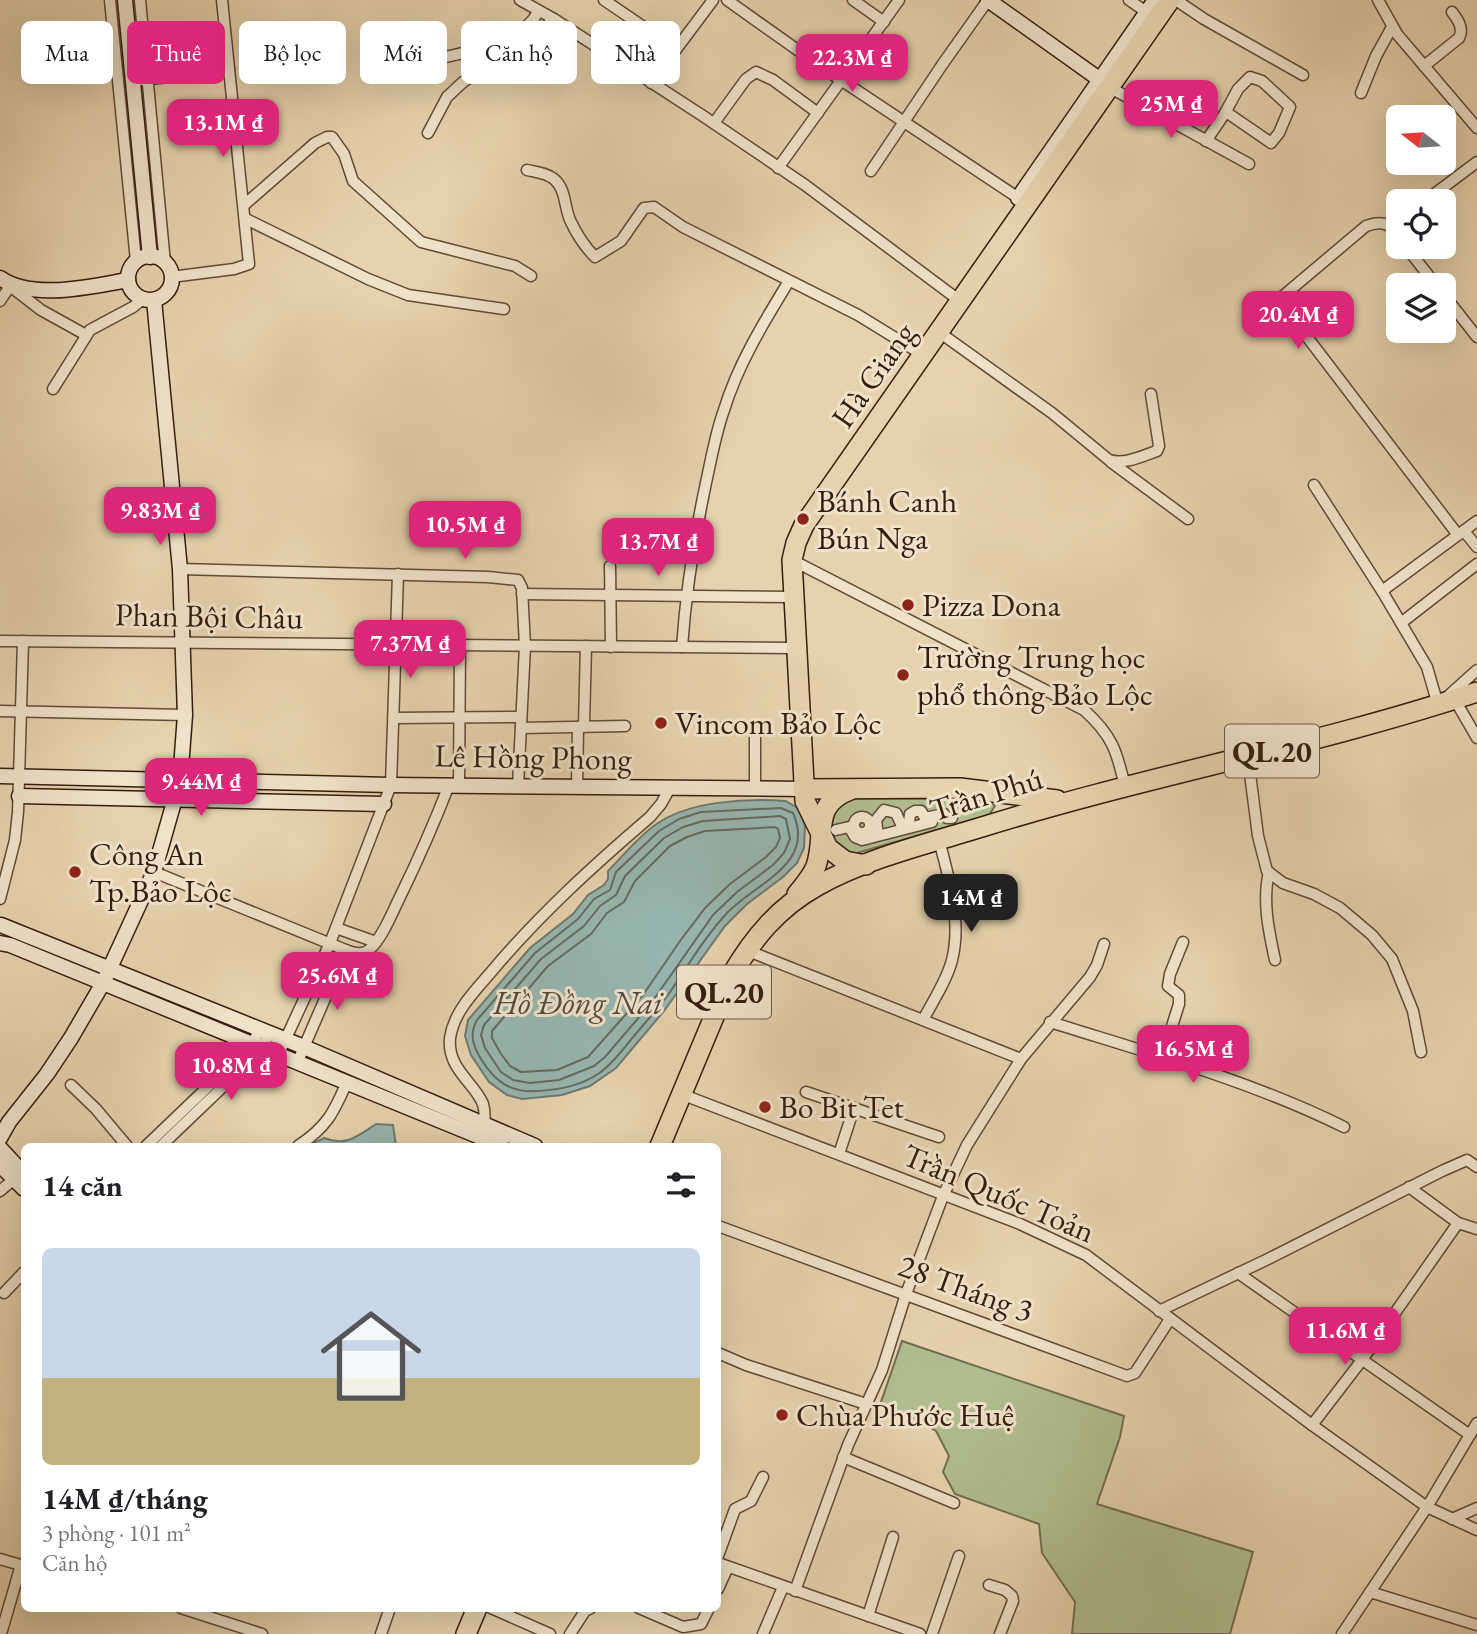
<!DOCTYPE html>
<html lang="vi">
<meta charset="utf-8">
<style>
body{margin:0;font-family:"EB Garamond",serif;background:#f6f6f6;color:#202124;height:100vh;display:flex;flex-direction:column;font-size:26px;white-space:nowrap}
*{box-sizing:border-box;margin:0}
p{font-size:23px;color:#757577}
.icon{flex:none;width:38px;height:38px;fill:none;stroke:currentColor;stroke-width:2;stroke-linecap:round;stroke-linejoin:round}
.map{position:relative;flex:1;overflow:hidden}
.details{position:absolute;left:21px;top:1143px;width:700px;height:469px;display:flex;flex-direction:column;background:#fff;border-radius:10px;box-shadow:0 7px 28px #0002}
.details>*{flex:none}
.hud{position:absolute;left:21px;top:21px;width:700px;height:63px;display:flex;gap:14px}
.needle{width:46px;rotate:287deg}
.controls{position:absolute;left:1386px;top:105px;display:grid;gap:14px}
.controls a{display:grid;place-items:center;width:70px;height:70px;border-radius:10px;background:#fff;box-shadow:0 7px 28px #0002;font-size:35px}
.price{position:absolute;translate:-50% -60px;padding:0 16px;border-radius:14px;background:#db2777;color:#fff;font-size:23px;line-height:46px;filter:drop-shadow(0 2px 4px #0008)}
.price::after{content:'';position:absolute;left:50%;top:42px;width:21px;height:16px;margin-left:-10px;background:inherit;clip-path:polygon(0 0,100% 0,50% 100%)}
.price.current{background:#222;color:#fff}
ul{padding:0;list-style:none}
li{display:grid;align-content:center;gap:14px;height:371px;padding:0 21px}
li+li{border-top:2px solid #e0e0e0}
li span{display:grid;place-items:center;height:217px;border-radius:10px;color:#555}
li>.icon{margin-inline-start:auto}
span .icon{width:126px;height:126px;fill:#fffc;stroke-width:1}
li b{font-size:30px}
h2{display:flex;justify-content:space-between;align-items:center;height:84px;padding:0 21px;font-size:30px}
.chip{padding:0 24px;border-radius:10px;background:#fff;box-shadow:0 7px 28px #0002;font-size:24px;line-height:63px}
.chip.current{background:#db2777;color:#fff}
.map>svg:first-child{display:block}
.green{fill:#b0bd8e;stroke:#726d4f;stroke-width:2}
.water{fill:#97b6b0;stroke:#707970;stroke-width:2}
.lines{fill:none;stroke-linecap:round;stroke-linejoin:round}
.shore{stroke:#666a60;stroke-width:2}
.street-casing{stroke:#614a37;stroke-width:13}
.secondary-casing{stroke:#351d10;stroke-width:17}
.highway-casing{stroke:#351d10;stroke-width:22}
.street{stroke:#efe2ca;stroke-width:10}
.secondary{stroke:#efe2ca;stroke-width:14}
.highway{stroke:#e6d2ad;stroke-width:19}
.poi-dot{fill:#8f2418;stroke:#efe2ca;stroke-width:2.5}
.labels{text-anchor:middle;dominant-baseline:central;stroke-width:6;stroke-linejoin:round;paint-order:stroke}
.shield{fill:#efe2ca;stroke:#6d5848;stroke-width:2}
.shield-label{font-size:30px;font-weight:bold;fill:#351d10}
.street-label{font-size:32px;fill:#351d10;stroke:#efe2ca}
.poi-label{font-size:32px;fill:#351d10;stroke:#efe2ca;text-anchor:start}
.water-label{font-size:33px;font-style:italic;fill:#524b40;stroke:#efe2ca}
</style>
<div class="map">
<svg width="1477" height="1634" viewBox="0 0 1477 1634">
<rect width="100%" height="100%" fill="#e6d2ad"/>
<filter id="stains"><feTurbulence type="fractalNoise" baseFrequency=".00286" numOctaves="4"/><feColorMatrix values="0 0 0 0 .2 0 0 0 0 .09 0 0 0 0 .02 0 0 0 .5 -.17"/></filter>
<radialGradient id="worn" r=".72"><stop offset=".6" stop-color="#630" stop-opacity="0"/><stop offset="1" stop-color="#630" stop-opacity=".3"/></radialGradient>
<g class="green">
<path d="M853 798 981 799 989 800 995 806 989 815 850 855 839 850C831 834 829 824 834 808Z"/>
<polygon points="902,1341 1124,1416 1120,1437 1097,1504 1253,1552 1230,1634 1072,1634 1075,1602 1042,1553 1039,1524 955,1494 943,1472 949,1456 936,1431 913,1418 880,1405"/>
</g>
<g class="water">
<path d="M786 801 799 809 805 826 804 848 797 863 783 877 747 904 725 926 664 1011 616 1068 590 1086 562 1095 522 1099 507 1095 489 1082 471 1055 465 1036 468 1020 530 948 573 914 588 895 604 885 608 879V871C623 856 637 838 655 825 688 801 746 798 786 801Z"/>
<path d="M376 1124 393 1125 396 1146H308L324 1138C346 1147 358 1136 376 1124Z"/>
</g>
<g class="lines">
<g class="shore">
<path d="M781 808 793 813C816 864 756 883 727 913 704 938 687 967 668 995 657 1009 646 1022 634 1036 623 1049 612 1065 598 1074 580 1086 558 1090 537 1091 511 1093 495 1082 481 1059 473 1046 469 1034 477 1020L535 953 578 919 594 899 610 890 616 872 659 831 679 819 701 812Z"/>
<polygon points="780,816 786,819 790,839 784,853 773,865 737,892 713,915 652,1002 605,1057 594,1066 559,1080 530,1083 513,1080 501,1072 485,1048 481,1035 484,1025 541,959 584,926 600,906 616,895 625,876 664,838 683,827 703,821"/>
<polygon points="775,827 778,829 780,838 776,847 766,857 730,884 705,908 680,941 643,995 588,1057 557,1070 521,1072 510,1066 501,1054 492,1038 492,1031 548,966 591,934 607,913 624,902 635,881 670,846 687,837 705,831"/>
</g>
<defs>
<g id="street">
<polyline points="110,0 136,261"/>
<polyline points="140,0 165,263"/>
<polyline points="520,0 554,19 703,116 805,185 960,301"/>
<polyline points="604,0 676,49"/>
<polyline points="727,0 820,66 1023,201"/>
<polyline points="853,0 884,22"/>
<polyline points="1129,0 1152,16"/>
<polyline points="1176,0 1204,19 1303,75"/>
<polyline points="1378,0 1397,34 1477,128"/>
<path d="M1424 66 1459 38C1464 28 1458 20 1452 12"/>
<path d="M392 68C430 59 520 49 538 12"/>
<polyline points="142,80 229,70"/>
<polyline points="651,83 713,0"/>
<polyline points="1109,87 1249,164"/>
<polyline points="1361,93 1376,56 1392,27"/>
<polyline points="714,123 746,79 756,72 773,80 818,113"/>
<polyline points="428,133 447,97 463,82 539,33 554,19"/>
<polyline points="1206,141 1225,113 1229,114 1271,143 1279,133 1290,107 1262,81 1250,77 1238,89 1225,113"/>
<polyline points="778,168 899,0"/>
<path d="M527 170C536 172 547 173 554 179 566 189 564 206 570 220 576 233 585 247 595 257L621 241 644 208 654 207 683 227 858 315 923 355"/>
<polyline points="871,171 942,65 988,0"/>
<polyline points="1425,201 1477,162"/>
<polyline points="244,205 315,143 327,137 332,137 344,154 353,181 421,242 515,266 531,276"/>
<polyline points="246,219 368,279 408,295 504,309"/>
<path d="M1398 234C1388 222 1380 221 1366 226L1283 296 1282 304 1458 535"/>
<polyline points="1406,247 1436,285"/>
<polyline points="171,277 234,269 249,264 222,0"/>
<polyline points="1444,295 1477,337"/>
<polyline points="0,301 10,286 41,310 86,335"/>
<path d="M939 332 1052 413 1109 460C1125 465 1142 456 1157 451L1159 446 1151 394"/>
<polyline points="53,389 90,330 133,307 143,299"/>
<polyline points="1111,462 1188,519"/>
<polyline points="1314,485 1382,591 1427,667 1438,705 1477,670"/>
<polyline points="1464,531 1477,547"/>
<path d="M792 560 1084 710C1112 735 1117 751 1125 787"/>
<polyline points="610,566 611,647"/>
<polyline points="180,569 488,577 518,580 522,588 525,646 518,786"/>
<polyline points="1382,591 1477,521"/>
<polyline points="522,594 794,597"/>
<polyline points="1401,623 1477,564"/>
<polyline points="0,641 795,648"/>
<path d="M682 647C686 589 695 534 707 478 712 455 716 432 724 410 738 364 764 322 789 281"/>
<polyline points="1455,700 1477,738"/>
<polyline points="0,711 185,715"/>
<polyline points="394,718 521,717"/>
<polyline points="521,728 625,726"/>
<polyline points="704,729 743,727 752,729 755,733 755,789"/>
<polyline points="1248,758 1258,836 1267,871 1283,883 1314,894 1340,908 1372,935 1392,959 1413,1011 1421,1052"/>
<polyline points="459,785 460,645"/>
<polyline points="577,787 578,728 584,724 586,646"/>
<circle cx="862" cy="825" r="8"/>
<polyline points="836,830 849,827 855,837 862,840 932,822"/>
<polyline points="878,835 876,820 884,810 896,813 901,824 905,826 909,823 910,814 915,811 921,811 925,818 944,814 947,818 952,818"/>
<path d="M154 872 348 951C357 954 365 955 372 947 384 934 391 915 399 899 417 862 434 824 449 785"/>
<path d="M1269 872C1262 901 1269 932 1275 960"/>
<polyline points="0,899 15,840 18,812 23,641"/>
<polyline points="336,928 376,942"/>
<polyline points="746,950 1021,1059"/>
<path d="M923 1020C933 1001 947 980 952 960 962 920 949 879 939 840"/>
<path d="M1050 1022C1149 1053 1251 1081 1344 1127"/>
<polyline points="282,1047 330,943 391,785 398,574"/>
<polyline points="1162,1058 1179,1004 1179,995 1168,986 1170,974 1183,942"/>
<polyline points="298,1061 346,950"/>
<polyline points="71,1085 96,1109 127,1146"/>
<polyline points="806,1092 939,1137"/>
<polyline points="681,1094 1020,1224 1086,1255 1312,1425 1427,1507 1477,1530"/>
<path d="M484 1126C485 1118 485 1111 483 1104 474 1082 447 1069 450 1038 454 1011 475 991 492 971 540 914 594 865 650 817L661 804 670 788"/>
<polyline points="146,1146 238,1058 253,1043 259,1030"/>
<polyline points="161,1146 254,1057 270,1034"/>
<path d="M298 1146C327 1127 334 1112 347 1082"/>
<polyline points="839,1154 854,1108"/>
<polyline points="1409,1187 1458,1223 1477,1229"/>
<polyline points="0,1191 14,1179"/>
<polyline points="718,1226 1127,1376 1135,1373 1170,1319"/>
<polyline points="1238,1273 1470,1435"/>
<polyline points="4,1293 24,1272"/>
<polyline points="1159,1311 1268,1259 1442,1171 1467,1160 1477,1167"/>
<polyline points="718,1353 746,1365 866,1404"/>
<polyline points="1312,1425 1362,1360 1458,1223"/>
<polyline points="843,1457 954,1503"/>
<polyline points="1452,1519 1477,1508"/>
<polyline points="718,1556 735,1509 751,1501 763,1477"/>
<polyline points="0,1559 24,1566"/>
<polyline points="718,1563 920,1634"/>
<polyline points="989,1585 1005,1590 1012,1596 1013,1601 1000,1634"/>
<polyline points="718,1589 728,1567"/>
<polyline points="795,1591 848,1445 882,1370 906,1294 943,1196 967,1145 1021,1059 1090,977 1097,965 1104,944"/>
<polyline points="1370,1592 1477,1625"/>
<polyline points="181,1608 262,1634"/>
<polyline points="491,1608 550,1634"/>
<polyline points="639,1608 683,1627 701,1624 709,1608"/>
<polyline points="868,1616 893,1537"/>
<polyline points="1,1634 21,1565"/>
<polyline points="381,1634 390,1608"/>
<polyline points="570,1634 585,1611 591,1608"/>
<polyline points="763,1634 783,1587"/>
<polyline points="932,1634 959,1556"/>
<polyline points="1342,1634 1427,1507 1477,1423"/>
</g>
<g id="secondary">
<polyline points="125,0 150,257"/>
<polyline points="988,0 1106,84"/>
<polyline points="1018,198 1155,0"/>
<circle cx="150" cy="278" r="22"/>
<path d="M0 278C32 301 92 286 128 280"/>
<polyline points="0,776 391,785 803,789"/>
<polyline points="19,796 384,804"/>
<polyline points="1,925 304,1047 535,1146"/>
<polyline points="0,943 10,945 502,1146"/>
<polyline points="0,1138 9,1122 47,1074 71,1038 103,983 154,872 180,781 185,715 180,569 154,300"/>
<polyline points="0,1148 24,1174"/>
<polyline points="0,1165 24,1189"/>
</g>
<g id="highway">
<polyline points="803,789 960,788 1057,800"/>
<polyline points="866,865 845,861 828,848 805,801 792,560 796,543 804,525 1170,0"/>
<path d="M797 894C804 885 812 877 816 866 827 835 810 805 850 790"/>
<path d="M660 1146 731 976C753 938 779 907 817 886 864 859 930 843 982 827 1145 776 1314 746 1477 692"/>
<polyline points="466,1634 477,1608"/>
</g>
</defs>
<use href="#street" class="street-casing"/>
<use href="#secondary" class="secondary-casing"/>
<use href="#highway" class="highway-casing"/>
<use href="#street" class="street"/>
<use href="#secondary" class="secondary"/>
<use href="#highway" class="highway"/>
</g>
<g class="poi-dot">
<circle cx="803" cy="519" r="7"/>
<circle cx="908" cy="605" r="7"/>
<circle cx="903" cy="675" r="7"/>
<circle cx="661" cy="723" r="7"/>
<circle cx="75" cy="872" r="7"/>
<circle cx="765" cy="1107" r="7"/>
<circle cx="782" cy="1415" r="7"/>
</g>
<g class="labels">
<g class="shield">
<rect x="1225" y="724.5" width="94" height="53" rx="5"/>
<rect x="677" y="965.5" width="94" height="53" rx="5"/>
</g>
<g class="shield-label">
<text x="1272" y="751">QL.20</text>
<text x="724" y="992">QL.20</text>
</g>
<g class="street-label">
<text transform="translate(873 375) rotate(-55)">Hà Giang</text>
<text transform="translate(209 616) rotate(1)">Phan Bội Châu</text>
<text transform="translate(533 757) rotate(1)">Lê Hồng Phong</text>
<text transform="translate(986 794) rotate(-17)">Trần Phú</text>
<text transform="translate(999 1193) rotate(23)">Trần Quốc Toản</text>
<text transform="translate(966 1288) rotate(20)">28 Tháng 3</text>
</g>
<g class="poi-label">
<text x="817" y="501">Bánh Canh<tspan x="817" dy="37">Bún Nga</tspan></text>
<text x="922" y="605">Pizza Dona</text>
<text x="917" y="657">Trường Trung học<tspan x="917" dy="37">phổ thông Bảo Lộc</tspan></text>
<text x="675" y="723">Vincom Bảo Lộc</text>
<text x="89" y="854">Công An<tspan x="89" dy="37">Tp.Bảo Lộc</tspan></text>
<text x="779" y="1107">Bo Bit Tet</text>
<text x="796" y="1415">Chùa Phước Huệ</text>
</g>
<g class="water-label">
<text x="578" y="1002">Hồ Đồng Nai</text>
</g>
</g>
<rect width="100%" height="100%" filter="url(#stains)"/>
<rect width="100%" height="100%" fill="url(#worn)"/>
</svg>
<div class="controls">
<a><svg class="needle" viewBox="-14 -14 28 28"><path d="M0-13l5 13h-10z" fill="#e53935"/><path d="M0 13l5-13h-10z" fill="#757577"/></svg></a>
<a><svg class="icon" aria-label="locate" viewBox="0 0 24 24"><circle cx="12" cy="12" r="6"/><path d="M12 2v4M12 18v4M2 12h4M18 12h4"/></svg></a>
<a><svg class="icon" aria-label="layers" viewBox="0 0 24 24"><path d="M12 4l9 5-9 5-9-5zM3 14l9 5 9-5"/></svg></a>
</div>
<b class="price" style="left:852px;top:94px">22.3M ₫</b>
<b class="price" style="left:1171px;top:140px">25M ₫</b>
<b class="price" style="left:223px;top:159px">13.1M ₫</b>
<b class="price" style="left:1298px;top:351px">20.4M ₫</b>
<b class="price" style="left:160px;top:547px">9.83M ₫</b>
<b class="price" style="left:465px;top:561px">10.5M ₫</b>
<b class="price" style="left:658px;top:578px">13.7M ₫</b>
<b class="price" style="left:410px;top:680px">7.37M ₫</b>
<b class="price" style="left:201px;top:818px">9.44M ₫</b>
<b class="price current" style="left:971px;top:934px">14M ₫</b>
<b class="price" style="left:337px;top:1012px">25.6M ₫</b>
<b class="price" style="left:1193px;top:1085px">16.5M ₫</b>
<b class="price" style="left:231px;top:1102px">10.8M ₫</b>
<b class="price" style="left:1345px;top:1367px">11.6M ₫</b>
<div class="hud">
<a class="chip">Mua</a>
<a class="chip current">Thuê</a>
<a class="chip">Bộ lọc</a>
<a class="chip">Mới</a>
<a class="chip">Căn hộ</a>
<a class="chip">Nhà</a>
</div>
<section class="details">
<h2>14 căn<svg class="icon" aria-label="filters" viewBox="0 0 24 24"><path d="M4 7h16M4 17h16"/><circle cx="9" cy="7" r="2"/><circle cx="15" cy="17" r="2"/></svg></h2>
<ul>
<li><span style="background:linear-gradient(#c9d6e8 60%,#c2b280 0)"><svg class="icon" aria-label="home" viewBox="0 0 24 24"><path d="M3 11l9-7 9 7M6 9v11h12V9"/></svg></span><div><b>14M ₫/tháng</b><p>3 phòng · 101 m²</p><p>Căn hộ</p></div></li>
</ul>
</section>
</div>
